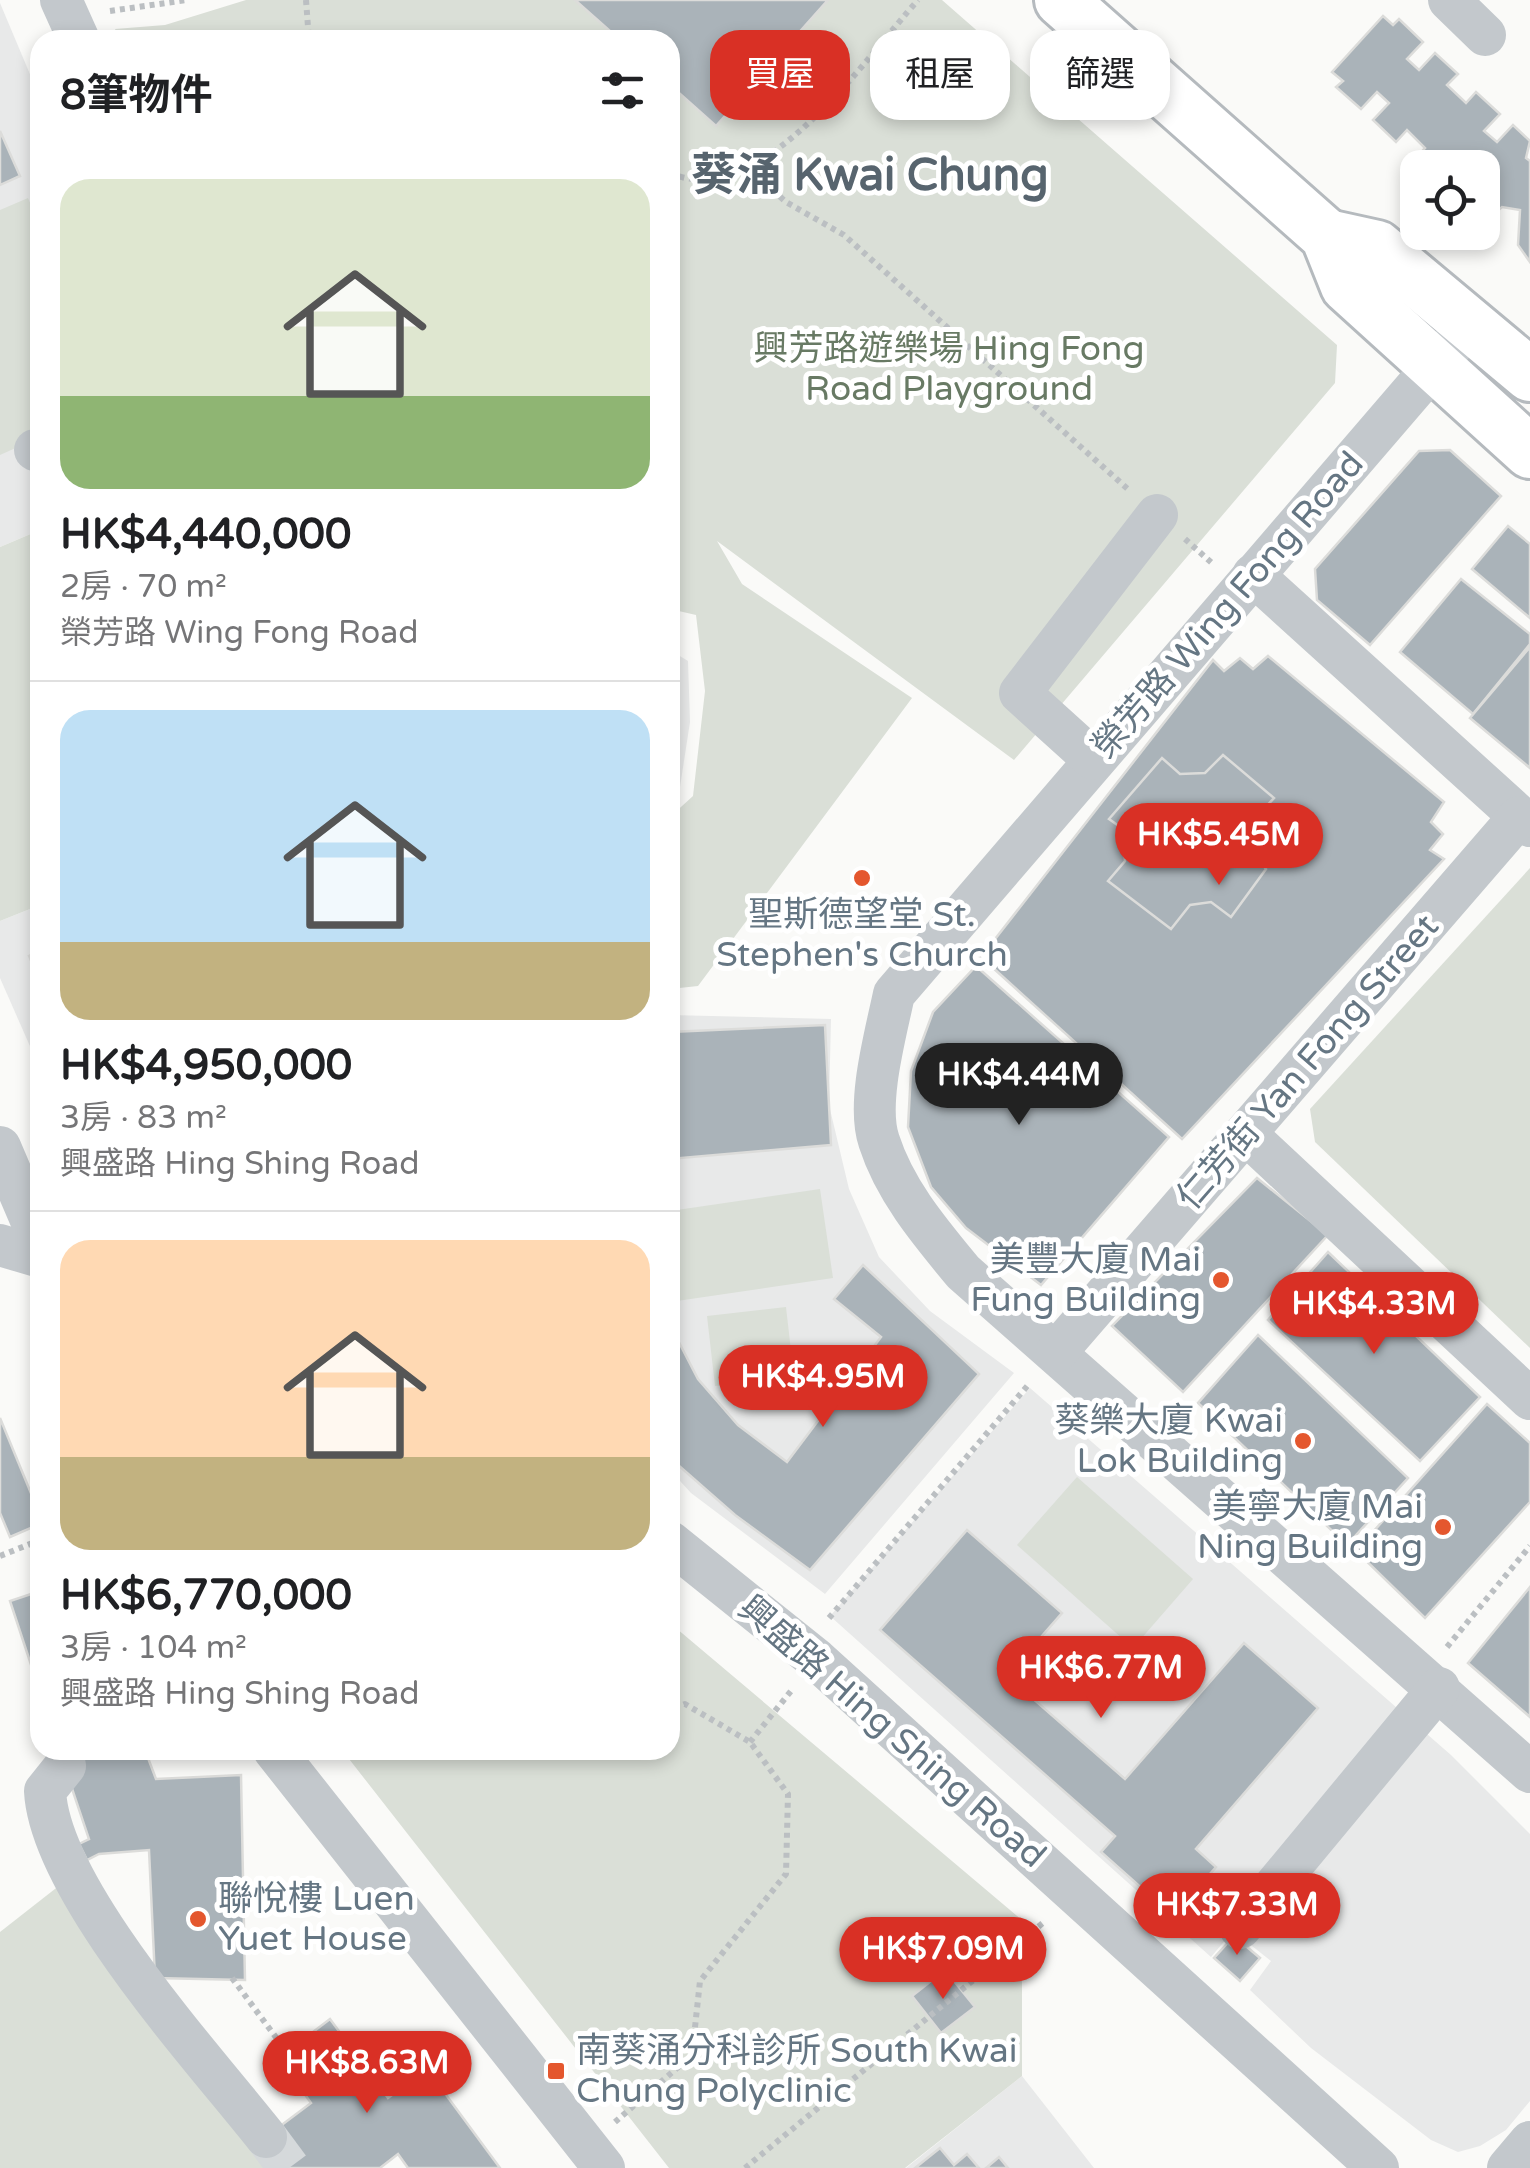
<!DOCTYPE html>
<html lang="zh-TW">
<meta charset="utf-8">
<style>
body{margin:0;font-family:"Varela Round","Noto Sans TC",sans-serif;background:#f2f2f2;color:#202124;height:100vh;display:flex;flex-direction:column;font-size:38px;white-space:nowrap}
*{box-sizing:border-box;margin:0}
p{font-size:32px;color:#757577}
.icon{flex:none;width:55px;height:55px;fill:none;stroke:currentColor;stroke-width:2;stroke-linecap:round;stroke-linejoin:round}
.map{position:relative;flex:1;overflow:hidden}
.details{position:absolute;left:30px;top:30px;width:650px;height:1730px;display:flex;flex-direction:column;background:#fff;border-radius:30px;box-shadow:0 5px 15px #0003}
.details>*{flex:none}
.hud{position:absolute;left:710px;top:30px;width:670px;height:90px;display:flex;gap:20px}
.fabs{position:absolute;left:1400px;top:150px;display:grid;gap:20px}
.fabs a{display:grid;place-items:center;width:100px;height:100px;border-radius:20px;background:#fff;box-shadow:0 5px 15px #0003;font-size:50px}
.price{position:absolute;translate:-50% -85px;padding:0 22px;border-radius:35px;background:#d93025;color:#fff;font-size:32px;line-height:65px;filter:drop-shadow(0 2px 5px #0008)}
.price::after{content:'';position:absolute;left:50%;top:60px;width:30px;height:22px;margin-left:-15px;background:inherit;clip-path:polygon(0 0,100% 0,50% 100%)}
.price.active{background:#222;color:#fff}
ul{padding:0;list-style:none}
li{display:grid;align-content:center;gap:20px;height:530px;padding:0 30px}
li+li{border-top:2px solid #e0e0e0}
li span{display:grid;place-items:center;height:310px;border-radius:30px;color:#555}
li>.icon{margin-inline-start:auto}
span .icon{width:180px;height:180px;fill:#fffc;stroke-width:1}
li b{font-size:42px}
h2{display:flex;justify-content:space-between;align-items:center;height:120px;padding:0 30px;font-size:42px}
.chip{padding:0 35px;border-radius:30px;background:#fff;box-shadow:0 5px 15px #0003;font-size:35px;line-height:90px}
.chip.active{background:#d93025;color:#fff}
.map>svg:first-child{display:block}
.built{fill:#e8e9e9}
.green{fill:#dadfd7}
.building{fill:#aab3b9;stroke:#dcdcda;stroke-width:2.5}
.lines{fill:none;stroke-linecap:round;stroke-linejoin:round}
.minor-tunnel{stroke:#d5d9db;stroke-width:42;stroke-dasharray:42 21;stroke-linecap:butt}
.major-casing{stroke:#b5babe;stroke-width:58}
.path{stroke:#bbbfc2;stroke-width:6;stroke-dasharray:5 5;stroke-linecap:butt}
.minor{stroke:#c3c8cc;stroke-width:42}
.major{stroke:#fff;stroke-width:52}
.poi-dot{fill:#e4572e;stroke:#fff;stroke-width:4}
.labels{text-anchor:middle;dominant-baseline:central;stroke-width:10;stroke-linejoin:round;paint-order:stroke}
.park-label{font-size:35px;fill:#687a64;stroke:#fff}
.street-label{font-size:35px;fill:#657683;stroke:#fff}
.poi-label{font-size:35px;fill:#657683;stroke:#fff;text-anchor:end}
.district-label{font-size:45px;font-weight:bold;fill:#57646e;stroke:#fff}
</style>
<div class="map">
<svg width="1530" height="2168" viewBox="0 0 1530 2168">
<rect width="100%" height="100%" fill="#fafaf8"/>
<g class="built">
<polygon points="0,3 40,98 40,530 0,547"/>
<polygon points="670,650 688,661 690,722 678,800 670,807"/>
<polygon points="40,905 40,1069 0,978 0,921"/>
<polygon points="670,1015 831,1019 829,1105 849,1189 879,1257 930,1311 1014,1373 825,1594 691,1493 670,1470"/>
<polygon points="1030,1388 1451,1755 1530,1834 1530,2101 1506,2130 1480,2146 1458,2152 1431,2140 1311,2048 1250,1990 1271,1961 1233,1931 1211,1957 830,1616"/>
<polygon points="1022,2076 1094,2168 906,2168"/>
</g>
<g class="green">
<polygon points="246,0 942,0 1337,345 1335,383 1014,760 717,541 742,584 912,698 698,986 670,989 670,817 693,796 705,691 696,615 670,609 670,40 120,40 115,29 165,25"/>
<polygon points="28,198 40,225 40,437 0,455 0,210"/>
<polygon points="40,530 40,905 0,921 0,547"/>
<polygon points="1530,868 1530,1348 1315,1142 1310,1109"/>
<polygon points="820,1189 833,1278 670,1302 670,1211"/>
<polygon points="786,1307 794,1377 715,1386 707,1316"/>
<polygon points="1077,1477 1193,1579 1133,1648 1017,1545"/>
<polygon points="670,1623 1022,1920 1022,2076 905,2168 669,2168 342,1750 670,1750"/>
<polygon points="60,1885 272,2168 0,2168 0,1932"/>
</g>
<g class="building">
<polygon points="575,0 828,0 716,126 670,85 670,40 620,40"/>
<polygon points="1383,16 1393,25 1399,19 1423,42 1407,59 1419,70 1435,53 1458,74 1447,85 1466,103 1476,92 1500,114 1484,131 1497,142 1513,125 1530,141 1526,158 1530,161 1530,262 1518,245 1520,210 1502,207 1496,212 1482,206 1482,168 1454,163 1451,168 1424,168 1415,159 1425,148 1407,130 1396,142 1373,120 1389,103 1377,92 1361,109 1336,87 1343,81 1332,72"/>
<polygon points="0,131 20,176 0,185"/>
<polygon points="1450,450 1501,496 1370,645 1317,600 1315,569 1419,451"/>
<polygon points="1508,526 1530,544 1530,618 1472,569"/>
<polygon points="1461,579 1530,634 1530,644 1473,714 1400,652"/>
<polygon points="1530,647 1530,768 1470,718"/>
<polygon points="1268,656 1444,802 1431,822 1443,834 1430,850 1444,859 1182,1139 981,957 1213,660 1224,671 1240,658 1253,669"/>
<polygon points="1223,755 1274,798 1252,822 1252,854 1266,869 1231,917 1211,902 1190,905 1171,929 1108,881 1125,861 1123,829 1109,819 1162,758 1180,774 1205,773"/>
<polygon points="40,951 40,981 29,956"/>
<polygon points="976,966 1169,1137 1041,1285 966,1228 931,1187 908,1127 911,1071 933,1012"/>
<polygon points="825,1025 831,1145 670,1159 670,1032"/>
<polygon points="1257,1178 1328,1235 1183,1392 1112,1326"/>
<polygon points="1328,1252 1480,1397 1420,1461 1268,1320"/>
<polygon points="863,1265 979,1374 810,1570 735,1515 670,1458 670,1325 698,1379 738,1425 787,1462 881,1337 834,1299"/>
<polygon points="1258,1335 1408,1478 1347,1545 1198,1403"/>
<polygon points="1487,1404 1530,1443 1530,1502 1425,1618 1356,1551"/>
<polygon points="0,1418 40,1515 40,1524 10,1537 0,1513"/>
<polygon points="967,1530 1062,1613 1007,1676 1125,1779 1244,1643 1318,1708 1196,1849 1216,1867 1173,1916 1101,1852 1115,1836 880,1630"/>
<polygon points="1530,1587 1530,1717 1468,1663"/>
<polygon points="40,1591 40,1692 10,1601"/>
<polygon points="59,1750 145,1750 156,1779 241,1775 245,1980 155,1978 149,1850 99,1854 87,1860 79,1844 89,1839"/>
<polygon points="1234,1936 1260,1958 1240,1981 1214,1958"/>
<polygon points="945,1970 975,2007 941,2033 912,1996"/>
<polygon points="330,2019 388,2098 427,2069 500,2168 408,2168 398,2154 380,2168 278,2168 259,2142 311,2103 279,2058"/>
<polygon points="940,2148 954,2165 967,2154 979,2168 915,2168"/>
<polygon points="999,2157 1008,2168 986,2168"/>
</g>
<g class="lines">
<polyline class="minor-tunnel" points="266,2137 289,2168"/>
<defs>
<g id="major">
<polyline points="1061,0 1327,236 1347,286 1530,452"/>
<polyline points="1327,236 1377,247 1530,375"/>
</g>
</defs>
<use href="#major" class="major-casing"/>
<g class="path">
<polyline points="306,0 309,40"/>
<polyline points="110,11 187,0"/>
<polyline points="750,170 786,202 844,235 1130,491"/>
<path d="M670 173C760 213 865 59 918 0"/>
<polyline points="1185,539 1213,564"/>
<polyline points="0,1556 40,1540"/>
<polyline points="829,1618 1029,1384"/>
<polyline points="1447,1647 1530,1546"/>
<polyline points="750,1742 791,1691"/>
<polyline points="232,1978 295,2063"/>
<polyline points="615,2122 692,2055 700,1981 786,1874 788,1794 750,1742 685,1704 670,1710"/>
<polyline points="745,2168 1044,1922"/>
</g>
<g class="minor">
<polyline points="61,0 79,40"/>
<polyline points="1449,0 1485,35"/>
<path d="M1453 344 894 994C886 1033 866 1103 879 1141 895 1191 930 1232 963 1272L1530 1772"/>
<polyline points="35,450 40,450"/>
<polyline points="1253,575 1530,826"/>
<polyline points="1093,759 1020,693 1157,515"/>
<polyline points="1246,1134 1530,1399"/>
<polyline points="0,1147 40,1241"/>
<polyline points="0,1245 40,1257"/>
<polyline points="1057,1351 1519,817"/>
<polyline points="670,1542 817,1660 1378,2168"/>
<polyline points="274,1750 604,2168"/>
<path d="M65 1766 45 1791C50 1890 202 2056 266 2137"/>
<polyline points="1240,1928 1439,1688"/>
<polyline points="1508,2168 1530,2142"/>
</g>
<use href="#major" class="major"/>
</g>
<g class="poi-dot">
<circle cx="862" cy="878" r="10"/>
<circle cx="1221" cy="1280" r="10"/>
<circle cx="1303" cy="1441" r="10"/>
<circle cx="1443" cy="1527" r="10"/>
<circle cx="198" cy="1919" r="10"/>
<rect x="546" y="2061" width="20" height="20" rx="5"/>
</g>
<g class="labels">
<g class="park-label">
<text x="949" y="349">興芳路遊樂場 Hing Fong<tspan x="949" dy="40">Road Playground</tspan></text>
</g>
<g class="street-label">
<text transform="translate(1228 605) rotate(-49)">榮芳路 Wing Fong Road</text>
<text transform="translate(1308 1062) rotate(-49)">仁芳街 Yan Fong Street</text>
<text transform="translate(892 1732) rotate(41)">興盛路 Hing Shing Road</text>
</g>
<g class="poi-label">
<text x="862" y="915" text-anchor="middle">聖斯德望堂 St.<tspan x="862" dy="40">Stephen's Church</tspan></text>
<text x="1201" y="1260">美豐大廈 Mai<tspan x="1201" dy="40">Fung Building</tspan></text>
<text x="1283" y="1421">葵樂大廈 Kwai<tspan x="1283" dy="40">Lok Building</tspan></text>
<text x="1423" y="1507">美寧大廈 Mai<tspan x="1423" dy="40">Ning Building</tspan></text>
<text x="218" y="1899" text-anchor="start">聯悅樓 Luen<tspan x="218" dy="40">Yuet House</tspan></text>
<text x="576" y="2051" text-anchor="start">南葵涌分科診所 South Kwai<tspan x="576" dy="40">Chung Polyclinic</tspan></text>
</g>
<g class="district-label">
<text x="870" y="176">葵涌 Kwai Chung</text>
</g>
</g>
</svg>
<div class="fabs">
<a><svg class="icon" aria-label="locate" viewBox="0 0 24 24"><circle cx="12" cy="12" r="6"/><path d="M12 2v4M12 18v4M2 12h4M18 12h4"/></svg></a>
</div>
<b class="price" style="left:1219px;top:888px">HK$5.45M</b>
<b class="price active" style="left:1019px;top:1128px">HK$4.44M</b>
<b class="price" style="left:1374px;top:1357px">HK$4.33M</b>
<b class="price" style="left:823px;top:1430px">HK$4.95M</b>
<b class="price" style="left:1101px;top:1721px">HK$6.77M</b>
<b class="price" style="left:1237px;top:1958px">HK$7.33M</b>
<b class="price" style="left:943px;top:2002px">HK$7.09M</b>
<b class="price" style="left:367px;top:2116px">HK$8.63M</b>
<div class="hud">
<a class="chip active">買屋</a>
<a class="chip">租屋</a>
<a class="chip">篩選</a>
</div>
<section class="details">
<h2>8筆物件<svg class="icon" aria-label="filters" viewBox="0 0 24 24"><path d="M4 7h16M4 17h16"/><circle cx="9" cy="7" r="2"/><circle cx="15" cy="17" r="2"/></svg></h2>
<ul>
<li><span style="background:linear-gradient(#dfe7d0 70%,#8fb573 0)"><svg class="icon" aria-label="home" viewBox="0 0 24 24"><path d="M3 11l9-7 9 7M6 9v11h12V9"/></svg></span><div><b>HK$4,440,000</b><p>2房 · 70 m²</p><p>榮芳路 Wing Fong Road</p></div></li>
<li><span style="background:linear-gradient(#bfe0f5 75%,#c2b280 0)"><svg class="icon" aria-label="home" viewBox="0 0 24 24"><path d="M3 11l9-7 9 7M6 9v11h12V9"/></svg></span><div><b>HK$4,950,000</b><p>3房 · 83 m²</p><p>興盛路 Hing Shing Road</p></div></li>
<li><span style="background:linear-gradient(#ffd9b3 70%,#c2b280 0)"><svg class="icon" aria-label="home" viewBox="0 0 24 24"><path d="M3 11l9-7 9 7M6 9v11h12V9"/></svg></span><div><b>HK$6,770,000</b><p>3房 · 104 m²</p><p>興盛路 Hing Shing Road</p></div></li>
</ul>
</section>
</div>
